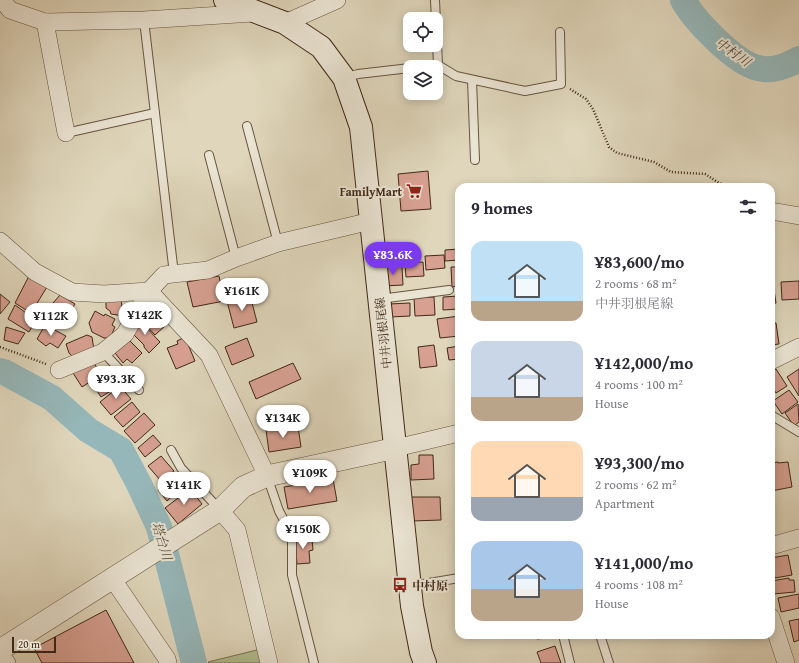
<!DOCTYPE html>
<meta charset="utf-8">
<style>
body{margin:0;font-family:"Gentium Book Plus","Noto Serif JP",serif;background:#f7f7f7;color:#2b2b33;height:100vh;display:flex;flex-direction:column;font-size:15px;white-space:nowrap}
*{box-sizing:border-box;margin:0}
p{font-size:13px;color:#7c7c81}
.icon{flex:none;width:22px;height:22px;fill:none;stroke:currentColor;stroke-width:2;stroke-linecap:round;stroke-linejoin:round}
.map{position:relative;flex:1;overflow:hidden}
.side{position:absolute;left:455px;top:183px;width:320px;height:456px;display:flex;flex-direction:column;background:#fff;border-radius:12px;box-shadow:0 2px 10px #0003}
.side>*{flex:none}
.fabs{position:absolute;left:403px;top:12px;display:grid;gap:8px}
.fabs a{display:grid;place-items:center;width:40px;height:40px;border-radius:8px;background:#fff;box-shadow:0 2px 10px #0003;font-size:20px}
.scale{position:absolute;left:12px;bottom:10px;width:44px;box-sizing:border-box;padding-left:4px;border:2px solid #412817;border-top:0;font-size:11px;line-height:14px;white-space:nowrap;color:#412817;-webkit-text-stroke:3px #eae4d3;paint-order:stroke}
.price{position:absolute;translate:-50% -34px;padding:0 9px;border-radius:14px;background:#fff;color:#222;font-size:13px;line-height:26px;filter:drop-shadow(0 1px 2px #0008)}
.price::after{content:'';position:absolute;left:50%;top:24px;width:12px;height:9px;margin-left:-6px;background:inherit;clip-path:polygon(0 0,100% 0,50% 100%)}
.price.active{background:#7c3aed;color:#fff}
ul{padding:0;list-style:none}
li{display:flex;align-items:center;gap:12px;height:100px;padding:0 16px}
li span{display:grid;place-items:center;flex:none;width:112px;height:80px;border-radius:12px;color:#555}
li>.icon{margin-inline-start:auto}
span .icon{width:48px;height:48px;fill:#fffc;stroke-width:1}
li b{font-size:17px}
h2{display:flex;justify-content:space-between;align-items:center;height:48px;padding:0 16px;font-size:17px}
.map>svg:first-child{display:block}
.green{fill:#b1be91;stroke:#797354}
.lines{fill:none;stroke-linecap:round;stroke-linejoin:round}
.river{stroke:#96b7b9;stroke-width:26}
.building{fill:#d7a091;stroke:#412817}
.service-casing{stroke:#685440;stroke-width:10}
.minor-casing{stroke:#685440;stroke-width:18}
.tertiary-casing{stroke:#685440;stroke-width:22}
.secondary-casing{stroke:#412817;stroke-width:24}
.path{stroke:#412817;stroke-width:2.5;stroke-dasharray:1 2;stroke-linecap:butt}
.service{stroke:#eae4d3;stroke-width:8}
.minor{stroke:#eae4d3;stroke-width:17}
.tertiary{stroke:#eae4d3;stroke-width:21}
.secondary{stroke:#eae4d3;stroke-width:22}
.labels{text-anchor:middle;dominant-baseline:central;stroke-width:4;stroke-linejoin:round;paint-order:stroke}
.poi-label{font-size:12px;font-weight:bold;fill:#412817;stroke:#eae4d3;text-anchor:end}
.street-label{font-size:12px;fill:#412817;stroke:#eae4d3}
.water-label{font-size:13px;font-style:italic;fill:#564c40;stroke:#eae4d3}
</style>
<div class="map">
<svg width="799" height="663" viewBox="0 0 799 663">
<rect width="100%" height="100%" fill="#dfd6bb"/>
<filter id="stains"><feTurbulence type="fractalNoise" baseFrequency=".005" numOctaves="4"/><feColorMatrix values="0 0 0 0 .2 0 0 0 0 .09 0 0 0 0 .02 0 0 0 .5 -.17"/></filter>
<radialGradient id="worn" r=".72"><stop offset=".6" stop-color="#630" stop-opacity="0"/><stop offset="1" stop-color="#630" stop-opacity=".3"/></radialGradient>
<polygon class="green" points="261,649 264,663 209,663 208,662"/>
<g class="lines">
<g class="river">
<path d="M683 0C694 20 735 63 758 68 773 72 787 66 799 59"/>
<polyline points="0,371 4,372 52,398 88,430 121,450 139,484 159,527 194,663"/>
</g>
</g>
<g class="building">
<polygon points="428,171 431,209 401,211 398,174"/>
<polygon points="459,249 459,260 445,261 445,250"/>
<polygon points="444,255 445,268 426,270 425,256"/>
<polygon points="423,262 424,276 406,277 405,263"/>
<polygon points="402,267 403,285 384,286 383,268"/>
<polygon points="451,267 459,267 459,286 452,287"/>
<polygon points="29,276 47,287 31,313 15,303"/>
<polygon points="219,276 224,301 193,307 187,282"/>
<polygon points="799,281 799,299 782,300 781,282"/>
<polygon points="773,283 776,303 771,304 771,284"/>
<polygon points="0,294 10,302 0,314"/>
<polygon points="60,295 75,304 65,319 59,316 57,322 47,316 53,309 53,303"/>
<polygon points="250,295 257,322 234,328 227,301"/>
<polygon points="459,296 459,309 443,310 443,297"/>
<polygon points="434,297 435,315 415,316 414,298"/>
<polygon points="106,299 121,299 122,307 129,307 129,314 124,316 111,314 110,311 106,308"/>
<polygon points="410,303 410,316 390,317 389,304"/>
<polygon points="15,305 36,320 29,332 8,319"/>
<polygon points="151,310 166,325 155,335 141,320"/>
<polygon points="95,311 104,316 105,314 115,319 112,325 115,327 110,338 104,338 92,332 89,323"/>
<polygon points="459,316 459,336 440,338 437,319"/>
<polygon points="139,320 160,342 149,353 144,347 144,345 130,331"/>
<polygon points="771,323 776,323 779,344 771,345"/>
<polygon points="45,325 66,336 58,348 50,343 46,346 37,339"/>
<polygon points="6,327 25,333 18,344 4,340"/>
<polygon points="87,335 92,337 94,350 74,358 69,353 66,344"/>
<polygon points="185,337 195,361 176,369 167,348 178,344 177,341"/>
<polygon points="247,338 254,356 232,365 225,347"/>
<polygon points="129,340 142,353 132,363 127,359 123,363 115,353"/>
<polygon points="434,345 437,366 420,368 418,347"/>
<polygon points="459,346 459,359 449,360 447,348"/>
<polygon points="93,361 101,375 82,387 73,373"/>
<polygon points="293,363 301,379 256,399 249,382"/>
<polygon points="776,369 787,386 776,393 771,385 771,372"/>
<polygon points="799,369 799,396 787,377"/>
<polygon points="108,373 117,387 101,397 92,383"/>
<polygon points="120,386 131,399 111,415 100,402"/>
<polygon points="789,390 798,402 782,414 773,401"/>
<polygon points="132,402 140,412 123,427 114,417"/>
<polygon points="798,404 799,422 794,426 785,413"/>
<polygon points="144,413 155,425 135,443 124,431"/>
<polygon points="298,426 301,447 269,452 266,430"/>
<polygon points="153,435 161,444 145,457 138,448"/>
<polygon points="419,455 433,455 434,479 411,480 411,465 419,464"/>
<polygon points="161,456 174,471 161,481 148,466"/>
<polygon points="778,462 778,463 788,462 792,487 771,491 771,463"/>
<polygon points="176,474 188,488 181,493 179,490 167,501 158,490"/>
<polygon points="333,479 337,501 288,509 284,487"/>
<polygon points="190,489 202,504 178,524 165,508"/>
<polygon points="411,497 440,497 441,520 412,521"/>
<polygon points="308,537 308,539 312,539 313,550 309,551 310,563 297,564 295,538"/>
<polygon points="788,555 792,575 775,578 771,558"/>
<polygon points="789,578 789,580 794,580 795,592 773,594 771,581"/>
<polygon points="799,594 799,608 781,612 778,598"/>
<polygon points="106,610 134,663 42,663 34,648"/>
<polygon points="799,619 799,640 794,642 789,621"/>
<polygon points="536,635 554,635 554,637 537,639"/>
<polygon points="555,646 561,663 541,663 537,652"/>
</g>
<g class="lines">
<defs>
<g id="service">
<polyline points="435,0 438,65"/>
<polyline points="144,20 174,274"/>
<polyline points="423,67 438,65 456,76 525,91 561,84 560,32"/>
<polyline points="346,77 358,74 410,68"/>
<polyline points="472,80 475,160"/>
<polyline points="247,126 278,243"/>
<polyline points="66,133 155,113"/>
<polyline points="209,155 236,258"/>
<polyline points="380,299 449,290"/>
<polyline points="103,352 139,390"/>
<polyline points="771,415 799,432"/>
<polyline points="171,450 181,468 220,510"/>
<polyline points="267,476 279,511 292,535 292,575 314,663"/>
<polyline points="411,586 459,578"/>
<polyline points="563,635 570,663"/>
<polyline points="600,635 609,663"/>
</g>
<g id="minor">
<polyline points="2,0 10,10 45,22 144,20 253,13"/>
<polyline points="45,22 66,133"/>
<polyline points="285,23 337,0"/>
<polyline points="771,211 799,216"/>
<polyline points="0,241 35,272 72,292 104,294 149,291 209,355 267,476"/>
<polyline points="771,361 799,347"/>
<polyline points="59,370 103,352 125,334 149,291 164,275 208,270 236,258 278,243 371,221"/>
<polyline points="396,448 459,433"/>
<polyline points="220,510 237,530 269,663"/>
<polyline points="771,546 799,538"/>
<polyline points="112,578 167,659 168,663"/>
<polyline points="771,617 786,663"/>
<polyline points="0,655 7,663"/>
</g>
<polyline id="tertiary" points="0,650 220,510 243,487 267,476 396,448"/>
<polyline id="secondary" points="225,0 285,23 321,47 344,78 361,127 412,606 421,652 425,663"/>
</defs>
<use href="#service" class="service-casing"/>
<use href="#minor" class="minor-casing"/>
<use href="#tertiary" class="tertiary-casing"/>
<use href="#secondary" class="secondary-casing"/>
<g class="path">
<polyline points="570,89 586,99 593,109 609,147 617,153 654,162 671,172 705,174 719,183 731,187"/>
<polyline points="0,347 46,364"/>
</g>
<use href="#service" class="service"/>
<use href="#minor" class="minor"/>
<use href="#tertiary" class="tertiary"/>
<use href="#secondary" class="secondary"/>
</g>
<defs>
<symbol id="supermarket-bare" viewBox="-9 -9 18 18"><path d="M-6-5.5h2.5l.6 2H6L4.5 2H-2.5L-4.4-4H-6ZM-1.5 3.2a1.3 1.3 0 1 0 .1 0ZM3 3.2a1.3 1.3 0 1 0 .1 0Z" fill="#8f2418" stroke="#eae4d3" stroke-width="2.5" paint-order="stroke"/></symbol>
<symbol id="bus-bare" viewBox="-9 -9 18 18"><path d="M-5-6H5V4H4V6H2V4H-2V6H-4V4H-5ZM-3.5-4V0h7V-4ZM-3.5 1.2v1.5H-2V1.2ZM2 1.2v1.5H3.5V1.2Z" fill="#8f2418" stroke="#eae4d3" stroke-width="2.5" paint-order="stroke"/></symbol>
</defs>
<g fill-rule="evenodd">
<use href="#supermarket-bare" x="403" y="180" width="22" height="22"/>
<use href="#bus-bare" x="389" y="574" width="22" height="22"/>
</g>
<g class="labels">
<g class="poi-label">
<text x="402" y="191">FamilyMart</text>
<text x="412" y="585" text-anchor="start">中村原</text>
</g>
<g class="street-label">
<text transform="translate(383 333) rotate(-96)">中井羽根尾線</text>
</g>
<g class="water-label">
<text transform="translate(733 52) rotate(35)">中村川</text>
<text transform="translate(162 541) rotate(73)">塔台川</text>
</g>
</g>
<rect width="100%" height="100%" filter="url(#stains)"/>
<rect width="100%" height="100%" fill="url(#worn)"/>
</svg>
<div class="fabs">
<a><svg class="icon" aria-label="locate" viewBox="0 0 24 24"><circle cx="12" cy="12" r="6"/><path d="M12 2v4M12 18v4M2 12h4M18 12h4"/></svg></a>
<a><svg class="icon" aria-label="layers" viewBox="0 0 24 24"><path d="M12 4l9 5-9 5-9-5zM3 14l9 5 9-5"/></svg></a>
</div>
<div class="scale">20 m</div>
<b class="price active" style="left:393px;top:276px">¥83.6K</b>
<b class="price" style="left:242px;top:312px">¥161K</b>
<b class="price" style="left:145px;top:336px">¥142K</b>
<b class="price" style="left:51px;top:337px">¥112K</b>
<b class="price" style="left:116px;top:400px">¥93.3K</b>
<b class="price" style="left:283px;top:439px">¥134K</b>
<b class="price" style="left:310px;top:494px">¥109K</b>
<b class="price" style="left:184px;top:506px">¥141K</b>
<b class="price" style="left:303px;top:550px">¥150K</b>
<section class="side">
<h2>9 homes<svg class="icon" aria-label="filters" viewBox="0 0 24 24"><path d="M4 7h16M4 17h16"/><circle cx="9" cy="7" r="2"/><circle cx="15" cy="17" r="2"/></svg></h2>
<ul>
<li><span style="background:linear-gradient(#bfe0f5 75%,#b9a48a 0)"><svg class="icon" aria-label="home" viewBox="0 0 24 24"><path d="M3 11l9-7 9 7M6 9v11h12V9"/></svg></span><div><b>¥83,600/mo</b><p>2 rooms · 68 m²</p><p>中井羽根尾線</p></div></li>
<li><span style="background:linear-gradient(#c9d6e8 70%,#b9a48a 0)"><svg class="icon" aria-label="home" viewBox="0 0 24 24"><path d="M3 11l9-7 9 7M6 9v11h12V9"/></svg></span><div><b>¥142,000/mo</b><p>4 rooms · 100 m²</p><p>House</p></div></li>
<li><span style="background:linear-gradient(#ffd9b3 70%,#9aa5b1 0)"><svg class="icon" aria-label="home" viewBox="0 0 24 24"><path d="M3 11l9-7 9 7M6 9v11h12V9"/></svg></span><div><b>¥93,300/mo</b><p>2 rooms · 62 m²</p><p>Apartment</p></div></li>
<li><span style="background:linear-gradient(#a9c7e8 60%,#b9a48a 0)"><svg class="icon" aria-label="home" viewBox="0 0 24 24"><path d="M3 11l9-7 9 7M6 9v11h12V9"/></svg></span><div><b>¥141,000/mo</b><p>4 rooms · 108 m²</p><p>House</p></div></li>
</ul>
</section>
</div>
